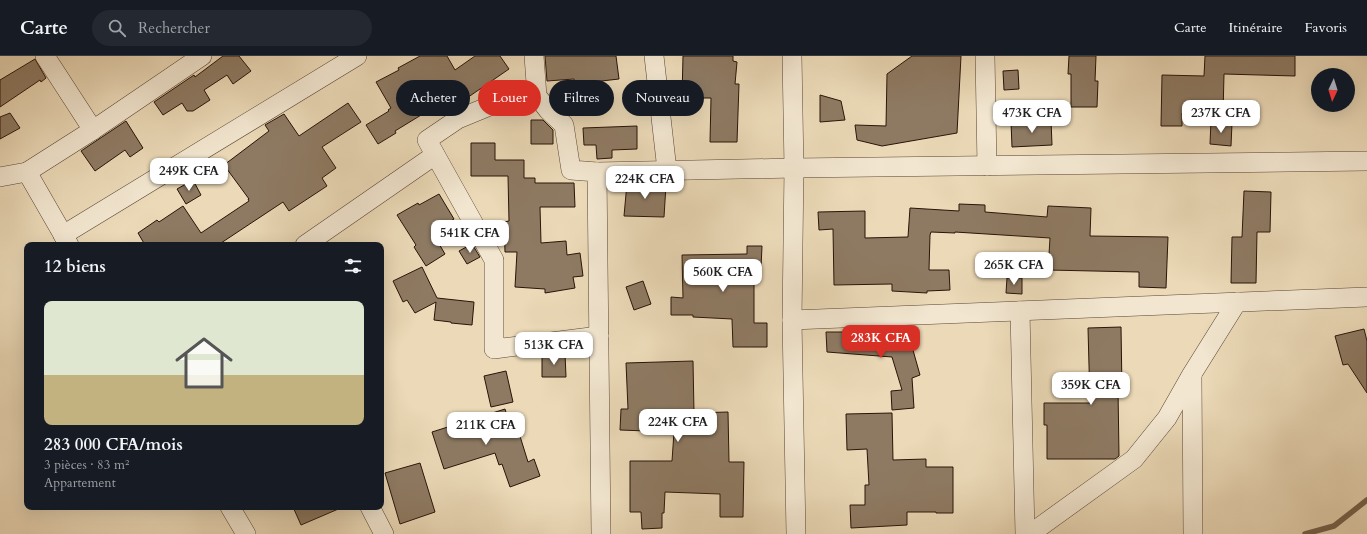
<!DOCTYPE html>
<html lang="fr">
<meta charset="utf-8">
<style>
body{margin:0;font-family:Cardo,serif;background:#242831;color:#f1f3f6;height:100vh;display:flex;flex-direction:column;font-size:15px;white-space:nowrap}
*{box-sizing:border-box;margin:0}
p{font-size:13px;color:#9ea1a6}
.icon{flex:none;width:22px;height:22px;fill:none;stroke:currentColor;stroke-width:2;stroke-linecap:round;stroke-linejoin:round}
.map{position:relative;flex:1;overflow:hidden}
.drawer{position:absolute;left:24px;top:186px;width:360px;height:268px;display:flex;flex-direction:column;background:#171b24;border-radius:8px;box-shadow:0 4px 16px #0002}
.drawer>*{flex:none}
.hud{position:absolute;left:396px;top:24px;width:380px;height:36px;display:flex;gap:8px}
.needle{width:26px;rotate:184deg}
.tools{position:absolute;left:1311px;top:12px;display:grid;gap:8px}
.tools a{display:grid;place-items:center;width:44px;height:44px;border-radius:50%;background:#171b24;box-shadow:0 4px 16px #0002;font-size:20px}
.price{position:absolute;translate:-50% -34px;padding:0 9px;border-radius:8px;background:#fff;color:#222;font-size:13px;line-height:26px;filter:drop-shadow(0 1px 2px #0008)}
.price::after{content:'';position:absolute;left:50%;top:24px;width:12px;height:9px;margin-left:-6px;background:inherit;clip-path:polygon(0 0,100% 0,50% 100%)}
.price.current{background:#d93025;color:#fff}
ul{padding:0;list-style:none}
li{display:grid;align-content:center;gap:8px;height:212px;padding:0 20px}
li+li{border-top:1px solid #363941}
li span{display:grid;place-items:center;height:124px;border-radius:8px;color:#555}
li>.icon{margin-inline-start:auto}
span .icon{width:72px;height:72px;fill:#fffc;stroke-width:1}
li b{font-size:17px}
h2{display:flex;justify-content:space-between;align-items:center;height:48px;padding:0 20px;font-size:17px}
.chip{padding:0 14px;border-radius:18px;background:#171b24;box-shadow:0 4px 16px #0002;font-size:14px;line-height:36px}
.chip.current{background:#d93025;color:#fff}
header{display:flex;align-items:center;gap:24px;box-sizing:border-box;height:56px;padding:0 20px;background:#171b24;border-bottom:1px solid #363941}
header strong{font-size:19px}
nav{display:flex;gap:22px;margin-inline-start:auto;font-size:14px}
.search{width:280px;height:36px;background:#242831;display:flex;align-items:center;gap:10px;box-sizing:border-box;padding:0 14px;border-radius:22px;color:#9ea1a6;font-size:15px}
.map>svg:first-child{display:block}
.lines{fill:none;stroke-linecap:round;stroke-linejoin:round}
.stream{stroke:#76624e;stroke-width:5.5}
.building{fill:#8e7a63;stroke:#291408}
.minor-casing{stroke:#5a4534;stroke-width:20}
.minor{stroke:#f2e6d0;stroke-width:19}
</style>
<header>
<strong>Carte</strong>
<div class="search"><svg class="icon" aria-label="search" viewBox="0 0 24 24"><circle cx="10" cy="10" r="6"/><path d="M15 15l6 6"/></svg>Rechercher</div>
<nav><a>Carte</a><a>Itinéraire</a><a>Favoris</a></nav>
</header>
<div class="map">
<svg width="1367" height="478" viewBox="0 0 1367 478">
<rect width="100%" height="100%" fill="#ebd9b7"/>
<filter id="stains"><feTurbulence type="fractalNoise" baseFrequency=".005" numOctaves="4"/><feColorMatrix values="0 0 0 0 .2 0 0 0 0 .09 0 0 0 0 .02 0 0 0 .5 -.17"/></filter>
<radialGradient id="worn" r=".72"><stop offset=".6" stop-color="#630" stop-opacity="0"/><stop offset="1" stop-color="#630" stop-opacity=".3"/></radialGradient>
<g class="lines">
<polyline class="stream" points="1305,478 1334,470 1367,444"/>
</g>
<g class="building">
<polygon points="223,0 239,0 251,15 233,28 227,19 204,34 210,44 193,55 187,55 182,47 163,59 154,46 194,19 195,21"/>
<polygon points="420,0 447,0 455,14 475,0 500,0 509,13 464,44 461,39 445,47 444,45 395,75 396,77 378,88 366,69 389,55 388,54 391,52 376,26 399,14 398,12"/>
<polygon points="545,0 616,0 619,23 575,28 574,23 547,25"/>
<polygon points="683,0 733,0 733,5 737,6 735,28 739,28 737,86 710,86 711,42 682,42"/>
<polygon points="912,0 961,0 957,77 882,90 857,84 855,69 886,70 887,18"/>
<polygon points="1069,0 1096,0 1095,25 1098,25 1097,51 1071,51 1071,18 1068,18"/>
<polygon points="1205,0 1295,0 1295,20 1224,18 1223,58 1182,57 1182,70 1161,70 1162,19 1204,20"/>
<polygon points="35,3 46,22 41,26 40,24 0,51 0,24"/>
<polygon points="1018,14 1019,33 1004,34 1003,15"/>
<polygon points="820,39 841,45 845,64 820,66"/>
<polygon points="348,47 361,66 322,91 336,112 322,122 327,130 289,155 283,146 218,189 145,189 138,177 157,164 159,166 183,150 201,177 249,145 248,143 249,143 224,109 269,75 265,69 284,58 299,80"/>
<polygon points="10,57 20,72 0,83 0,61"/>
<polygon points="531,64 543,64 553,74 553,88 531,88"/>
<polygon points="1051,64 1052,89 1012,91 1011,66"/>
<polygon points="126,65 143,92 130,101 125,94 95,115 81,95"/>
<polygon points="1211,65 1232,67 1231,90 1210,88"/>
<polygon points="637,70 637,93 612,94 612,102 597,103 596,89 584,89 583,72"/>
<polygon points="471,87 495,87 495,104 524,104 524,122 535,122 535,127 574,127 575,151 540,151 541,187 566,185 567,199 580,197 583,220 573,221 575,232 545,237 545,233 515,231 517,196 505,196 504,166 509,165 508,120 471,120"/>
<polygon points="193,124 201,139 186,148 177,133"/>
<polygon points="627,127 666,129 664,161 624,160"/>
<polygon points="1244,135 1271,136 1270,176 1257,176 1256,227 1231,227 1232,181 1242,181"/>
<polygon points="439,138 454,163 432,176 445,198 426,210 414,191 416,189 397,159 418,147 419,149"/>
<polygon points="959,148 985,149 985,156 1047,161 1048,150 1091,152 1090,180 1168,181 1166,232 1139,231 1139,216 1048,214 1050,182 955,176 955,177 931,176 930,179 929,214 949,214 950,234 927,235 927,237 892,235 892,228 834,229 833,173 819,174 818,156 865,155 865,182 908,181 910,152 959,155"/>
<polygon points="472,188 480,201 467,208 459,195"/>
<polygon points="747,190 762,190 761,212 754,212 754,267 767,267 767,291 733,291 732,263 693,261 693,259 671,259 671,241 683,242 682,199 747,198"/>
<polygon points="422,211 437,242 474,246 472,269 451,267 451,266 434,264 436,246 415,257 407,244 403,246 393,225"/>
<polygon points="1007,222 1022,222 1022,238 1006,237"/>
<polygon points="643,225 651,248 634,254 626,231"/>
<polygon points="1121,271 1122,334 1118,334 1119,400 1115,403 1047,403 1047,369 1044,369 1044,347 1090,347 1088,272"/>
<polygon points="866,272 873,272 871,291 909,280 920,319 912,322 914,352 892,354 891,335 902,334 892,301 827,296 826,276 846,276 846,273"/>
<polygon points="1364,273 1367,285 1367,337 1348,308 1343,309 1335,280"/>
<polygon points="542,298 565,298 566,321 542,321"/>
<polygon points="693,305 694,357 728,356 729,406 744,406 743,461 720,461 720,438 665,436 664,457 662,457 662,472 642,473 641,456 630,456 630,405 672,405 674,376 620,374 621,353 628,353 626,307"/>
<polygon points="506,315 513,346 491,351 484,320"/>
<polygon points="505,353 513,379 519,377 528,406 534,403 540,420 510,431 502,408 499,409 495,397 444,413 432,376"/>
<polygon points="892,357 893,404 926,403 926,411 953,411 953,457 936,457 936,456 907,456 907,469 851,472 850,449 865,449 865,429 869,429 867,393 847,394 846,358"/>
<polygon points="420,407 435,456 400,468 385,417"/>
<polygon points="293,451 343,451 301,469"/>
</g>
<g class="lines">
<defs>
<g id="minor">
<polyline points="45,0 93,74"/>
<polyline points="534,0 537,40 548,54 564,69 571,114 597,116 601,478"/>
<polyline points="654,0 667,114"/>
<polyline points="792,0 794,112 792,264 796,478"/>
<polyline points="985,0 987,110"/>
<polyline points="537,40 492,49 458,63 427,84 494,204 494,293 599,280"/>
<polyline points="27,116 69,189"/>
<polyline points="597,116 794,112 1367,105"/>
<polyline points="0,121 27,116 93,74 202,0"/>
<polyline points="63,179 357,0"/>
<polyline points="305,189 435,99"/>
<polyline points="1020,255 1025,478"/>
<polyline points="792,264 1367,241"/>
<polyline points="1192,319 1193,478"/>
<polyline points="230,451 246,478"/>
<polyline points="370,451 384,478"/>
<polyline points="1030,478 1134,403 1167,362 1192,318 1237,246"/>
</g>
</defs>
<use href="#minor" class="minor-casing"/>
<use href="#minor" class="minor"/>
</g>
<rect width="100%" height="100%" filter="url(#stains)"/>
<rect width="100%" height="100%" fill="url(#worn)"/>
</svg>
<div class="tools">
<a><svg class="needle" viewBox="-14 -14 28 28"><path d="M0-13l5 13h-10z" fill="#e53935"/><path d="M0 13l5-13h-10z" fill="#9ea1a6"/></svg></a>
</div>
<b class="price" style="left:1032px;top:78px">473K CFA</b>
<b class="price" style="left:1221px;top:78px">237K CFA</b>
<b class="price" style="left:189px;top:136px">249K CFA</b>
<b class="price" style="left:645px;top:144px">224K CFA</b>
<b class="price" style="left:470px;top:198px">541K CFA</b>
<b class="price" style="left:1014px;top:230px">265K CFA</b>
<b class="price" style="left:723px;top:237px">560K CFA</b>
<b class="price current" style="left:881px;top:303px">283K CFA</b>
<b class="price" style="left:554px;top:310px">513K CFA</b>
<b class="price" style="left:1091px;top:350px">359K CFA</b>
<b class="price" style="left:678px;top:387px">224K CFA</b>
<b class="price" style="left:486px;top:390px">211K CFA</b>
<div class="hud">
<a class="chip">Acheter</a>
<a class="chip current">Louer</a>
<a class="chip">Filtres</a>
<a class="chip">Nouveau</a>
</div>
<section class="drawer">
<h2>12 biens<svg class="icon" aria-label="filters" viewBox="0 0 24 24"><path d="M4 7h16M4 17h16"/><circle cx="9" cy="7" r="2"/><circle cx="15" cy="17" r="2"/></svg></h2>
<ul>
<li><span style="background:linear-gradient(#dfe7d0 60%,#c2b280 0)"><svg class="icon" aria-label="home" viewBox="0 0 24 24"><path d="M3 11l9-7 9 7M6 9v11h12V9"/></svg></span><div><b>283 000 CFA/mois</b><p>3 pièces · 83 m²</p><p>Appartement</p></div></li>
</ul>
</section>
</div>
